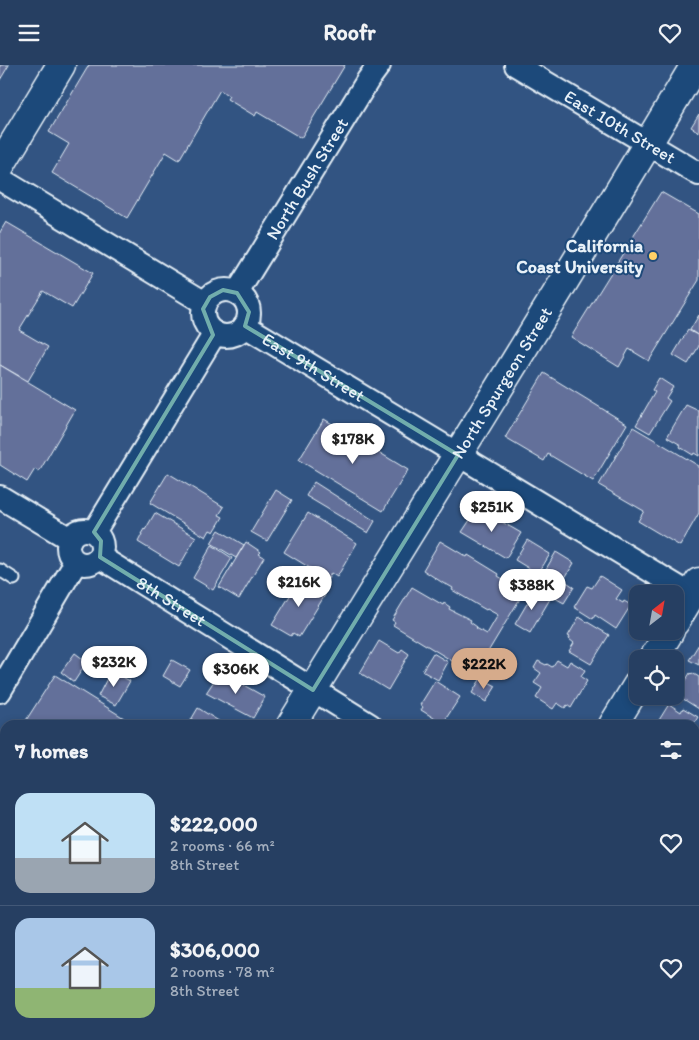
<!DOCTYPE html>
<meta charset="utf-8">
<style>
body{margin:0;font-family:Itim,sans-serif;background:#2e4668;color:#f1f3f6;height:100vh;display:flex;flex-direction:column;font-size:19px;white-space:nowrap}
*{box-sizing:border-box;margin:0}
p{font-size:16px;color:#a4afbe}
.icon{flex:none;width:28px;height:28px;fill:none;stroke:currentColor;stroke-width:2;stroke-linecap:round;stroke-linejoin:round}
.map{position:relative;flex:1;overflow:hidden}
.sheet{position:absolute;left:0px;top:655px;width:700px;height:320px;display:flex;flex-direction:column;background:#263f62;border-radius:15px 15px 0 0;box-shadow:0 2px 8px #0003,0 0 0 1px #425877}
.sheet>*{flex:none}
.needle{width:32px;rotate:31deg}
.controls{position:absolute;left:629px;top:520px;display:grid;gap:10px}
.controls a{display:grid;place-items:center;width:55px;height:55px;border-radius:10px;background:#263f62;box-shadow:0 2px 8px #0003,0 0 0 1px #425877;font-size:25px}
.price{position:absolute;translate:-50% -42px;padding:0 11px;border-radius:18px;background:#fff;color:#222;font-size:16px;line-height:32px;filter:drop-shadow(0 1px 2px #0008)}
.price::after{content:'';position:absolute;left:50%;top:30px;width:15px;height:11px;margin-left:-8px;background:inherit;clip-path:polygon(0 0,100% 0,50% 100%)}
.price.selected{background:#d6ab8b;color:#111}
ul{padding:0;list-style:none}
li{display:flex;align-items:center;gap:15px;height:125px;padding:0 15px}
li+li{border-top:1px solid #425877}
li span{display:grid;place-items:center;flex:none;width:140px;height:100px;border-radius:15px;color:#555}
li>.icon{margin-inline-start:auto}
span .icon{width:60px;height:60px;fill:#fffc;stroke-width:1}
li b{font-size:21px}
h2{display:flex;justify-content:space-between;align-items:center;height:60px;padding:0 15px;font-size:21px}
header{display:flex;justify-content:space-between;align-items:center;height:65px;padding:0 15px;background:#263f62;font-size:22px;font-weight:800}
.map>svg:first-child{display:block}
.building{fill:#64709a;stroke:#e8f1f8}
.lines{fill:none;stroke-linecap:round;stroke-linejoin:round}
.lane-casing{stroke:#e8f1f8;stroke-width:15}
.street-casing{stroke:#e8f1f8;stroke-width:26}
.secondary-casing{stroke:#e8f1f8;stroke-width:31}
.primary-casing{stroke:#e8f1f8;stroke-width:31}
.lane{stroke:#1f4a7a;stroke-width:11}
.street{stroke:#1f4a7a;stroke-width:22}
.secondary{stroke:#1f4a7a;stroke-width:28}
.primary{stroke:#1f4a7a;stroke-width:28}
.marked{fill:none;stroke:#71adac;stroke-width:4;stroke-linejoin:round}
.poi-dot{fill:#ffd166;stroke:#1f4a7a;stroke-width:2}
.labels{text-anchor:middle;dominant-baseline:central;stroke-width:4;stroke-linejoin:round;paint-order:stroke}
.street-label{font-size:18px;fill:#e8f1f8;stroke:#1f4a7a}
.poi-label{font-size:18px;font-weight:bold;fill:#e8f1f8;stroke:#1f4a7a;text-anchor:end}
</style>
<header><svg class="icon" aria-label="menu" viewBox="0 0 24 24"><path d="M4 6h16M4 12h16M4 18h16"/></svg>Roofr<svg class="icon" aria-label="heart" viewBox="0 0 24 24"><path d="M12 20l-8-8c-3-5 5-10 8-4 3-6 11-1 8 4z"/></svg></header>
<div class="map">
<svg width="699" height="975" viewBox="0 0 699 975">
<rect width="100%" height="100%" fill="#325482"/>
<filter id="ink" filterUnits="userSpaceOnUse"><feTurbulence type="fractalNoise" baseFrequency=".02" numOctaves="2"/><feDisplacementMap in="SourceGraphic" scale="10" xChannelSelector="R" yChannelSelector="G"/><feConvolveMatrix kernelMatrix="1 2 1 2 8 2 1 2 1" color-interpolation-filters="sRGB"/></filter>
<g filter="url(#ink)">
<g class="building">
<polygon points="0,0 9,0 0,15"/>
<polygon points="89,0 345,0 301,73 257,47 255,51 227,34 229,31 220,25 179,95 166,87 127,153 52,108 69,79 49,67"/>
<polygon points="699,49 699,67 691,62"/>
<polygon points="661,127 699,149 699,215 649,296 629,284 619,302 571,272"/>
<polygon points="6,157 93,208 72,243 43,226 19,265 48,282 28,316 0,300 0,167"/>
<polygon points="699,250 699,271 690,265"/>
<polygon points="688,265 699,271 699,281 688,299 673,290"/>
<polygon points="0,300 75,345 39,407 35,404 27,417 0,400"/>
<polygon points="544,308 627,359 593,416 548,389 544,396 505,373"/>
<polygon points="659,313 673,322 666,333 670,336 650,368 636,360 655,327 652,325"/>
<polygon points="686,340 699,346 699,391 694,388 693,390 680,382 681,380 667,372"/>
<polygon points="324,354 408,405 383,446 299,395"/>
<polygon points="633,362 699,401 699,448 680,481 638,456 644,446 599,420"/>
<polygon points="168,408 224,442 219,450 223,452 214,467 210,465 206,472 150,438"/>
<polygon points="314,417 375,456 368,468 306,431"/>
<polygon points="276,425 292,435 267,476 251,467"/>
<polygon points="478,443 521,468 506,493 462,467"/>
<polygon points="155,448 196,472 179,502 138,477 142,469 141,469 144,464 145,465"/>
<polygon points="308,448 357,478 337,512 331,508 328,514 284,487"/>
<polygon points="219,465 244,480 236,493 211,478"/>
<polygon points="527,475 550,489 538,509 515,495"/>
<polygon points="440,476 467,492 468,490 499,509 498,511 524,527 477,605 474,604 472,608 393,560 395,557 392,555 412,522 443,540 444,538 450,542 449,544 471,555 470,557 477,562 476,563 487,569 498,550 487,544 486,545 452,525 453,523 446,519 446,520 423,505"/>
<polygon points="246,477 261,487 259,489 264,492 239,534 219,522"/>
<polygon points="212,480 232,493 213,525 193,513"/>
<polygon points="556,487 574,498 557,526 551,523 550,525 545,521 546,520 539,516"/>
<polygon points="302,511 321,523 319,526 325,530 299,572 293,568 291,571 272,560"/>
<polygon points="600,511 622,525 616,534 623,538 624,536 631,540 616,564 595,550 593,554 574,542 587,521 592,523"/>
<polygon points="565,516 574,522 564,538 555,533"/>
<polygon points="535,525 550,534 530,568 515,559"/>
<polygon points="579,552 609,570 591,599 569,586 574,578 569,574 570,572 568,571"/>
<polygon points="379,576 399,588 402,584 409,589 388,625 360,608"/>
<polygon points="699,579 699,600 689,595"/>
<polygon points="75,588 87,597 74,617 61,607"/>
<polygon points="433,588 448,597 438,615 422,606"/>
<polygon points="172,595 190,605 180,621 163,611"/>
<polygon points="557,595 567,601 570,596 585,605 581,612 587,616 571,643 567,640 565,643 557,638 553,644 536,633 542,623 534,618 541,608 534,603 538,596 546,600 547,599 552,602"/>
<polygon points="111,606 130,616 116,640 98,631"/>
<polygon points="220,607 265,632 253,653 206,628"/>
<polygon points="690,608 691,609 692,608 699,612 699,644 677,630"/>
<polygon points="55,610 124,653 120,660 23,660"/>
<polygon points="481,613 496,621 486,637 472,628"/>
<polygon points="435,616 460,632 445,655 444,654 442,658 421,645 423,642 420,640"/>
<polygon points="669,639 681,647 683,643 698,652 693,660 656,660"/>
<polygon points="198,643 225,660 188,660"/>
<polygon points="0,801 5,804 5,855 0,864"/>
<polygon points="143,970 284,970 290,973 291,971 296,975 140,975"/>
<polygon points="344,970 381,970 378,974 379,975 341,975"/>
<polygon points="460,970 477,970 477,973 489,975 457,975"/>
<rect x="502" y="970" width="23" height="5"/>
</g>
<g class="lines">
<defs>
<g id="lane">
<polyline points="0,505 14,514"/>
<polyline points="695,804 699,807"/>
<polyline points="0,912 5,904"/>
</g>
<g id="street">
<path id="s1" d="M516 0 699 109"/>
<polyline points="0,114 205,238"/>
<circle cx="226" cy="248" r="23"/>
<path id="s2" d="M237 228 368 15 379 0"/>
<path id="s3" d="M245 261 691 530"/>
<polyline points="0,432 70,474"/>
<circle cx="85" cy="482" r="17"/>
<polyline points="94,467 215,268"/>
<path id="s4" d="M100 492 370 660"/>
<polyline points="0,626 76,497"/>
<polyline points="556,975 556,970"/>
</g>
<g id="secondary">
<polyline points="675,557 699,517"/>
<polyline points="653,594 670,566"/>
<path id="s5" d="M291 660C426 440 563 222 695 0"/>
<polyline points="613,660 638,619"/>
<polyline points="0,734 5,737"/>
<polyline points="695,873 699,873"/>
<polyline points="102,975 105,970"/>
<polyline points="419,975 423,970"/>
</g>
<polyline id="primary" points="0,101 61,0"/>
</defs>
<use href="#lane" class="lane-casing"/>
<use href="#street" class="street-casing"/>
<use href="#secondary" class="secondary-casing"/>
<use href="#primary" class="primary-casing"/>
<use href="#lane" class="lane"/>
<use href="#street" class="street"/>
<use href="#secondary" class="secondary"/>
<use href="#primary" class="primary"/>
</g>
</g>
<path class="marked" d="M223 225 237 228 249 247 245 261 458 390 313 625 100 492 101 476 94 467 213 270 203 244 210 232Z"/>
<circle class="poi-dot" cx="653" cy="191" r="5"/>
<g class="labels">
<g class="street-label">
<text stroke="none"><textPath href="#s1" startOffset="121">East 10th Street</textPath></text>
<text stroke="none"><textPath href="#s2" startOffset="134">North Bush Street</textPath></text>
<text stroke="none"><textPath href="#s3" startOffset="80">East 9th Street</textPath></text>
<text stroke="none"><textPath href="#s5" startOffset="402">North Spurgeon Street</textPath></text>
<text stroke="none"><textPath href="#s4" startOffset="84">8th Street</textPath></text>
</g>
<g class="poi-label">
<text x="643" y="181">California<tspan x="643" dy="21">Coast University</tspan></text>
</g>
</g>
</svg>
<div class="controls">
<a><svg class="needle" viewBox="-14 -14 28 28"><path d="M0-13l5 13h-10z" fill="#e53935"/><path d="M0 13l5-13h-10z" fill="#a4afbe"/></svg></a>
<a><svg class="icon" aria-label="locate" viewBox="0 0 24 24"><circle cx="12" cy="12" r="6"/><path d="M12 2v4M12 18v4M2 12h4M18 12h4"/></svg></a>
</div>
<b class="price" style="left:353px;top:400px">$178K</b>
<b class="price" style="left:492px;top:468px">$251K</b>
<b class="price" style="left:299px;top:543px">$216K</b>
<b class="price" style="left:532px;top:546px">$388K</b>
<b class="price" style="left:114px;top:623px">$232K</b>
<b class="price selected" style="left:484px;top:625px">$222K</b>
<b class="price" style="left:236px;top:630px">$306K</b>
<section class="sheet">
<h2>7 homes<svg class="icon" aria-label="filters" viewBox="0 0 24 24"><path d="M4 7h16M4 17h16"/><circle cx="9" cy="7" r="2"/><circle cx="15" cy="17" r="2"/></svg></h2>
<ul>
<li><span style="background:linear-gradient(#bfe0f5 65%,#9aa5b1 0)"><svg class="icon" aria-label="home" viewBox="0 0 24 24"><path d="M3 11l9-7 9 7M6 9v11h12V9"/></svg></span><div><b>$222,000</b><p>2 rooms · 66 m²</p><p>8th Street</p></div><svg class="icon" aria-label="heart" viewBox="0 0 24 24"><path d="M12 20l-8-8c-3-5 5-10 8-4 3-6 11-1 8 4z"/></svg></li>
<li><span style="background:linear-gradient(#a9c7e8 70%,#8fb573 0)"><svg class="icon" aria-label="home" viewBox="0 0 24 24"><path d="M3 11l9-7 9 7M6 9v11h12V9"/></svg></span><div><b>$306,000</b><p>2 rooms · 78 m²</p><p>8th Street</p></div><svg class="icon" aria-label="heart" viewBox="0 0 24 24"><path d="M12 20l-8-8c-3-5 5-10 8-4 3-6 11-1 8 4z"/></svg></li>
</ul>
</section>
</div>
